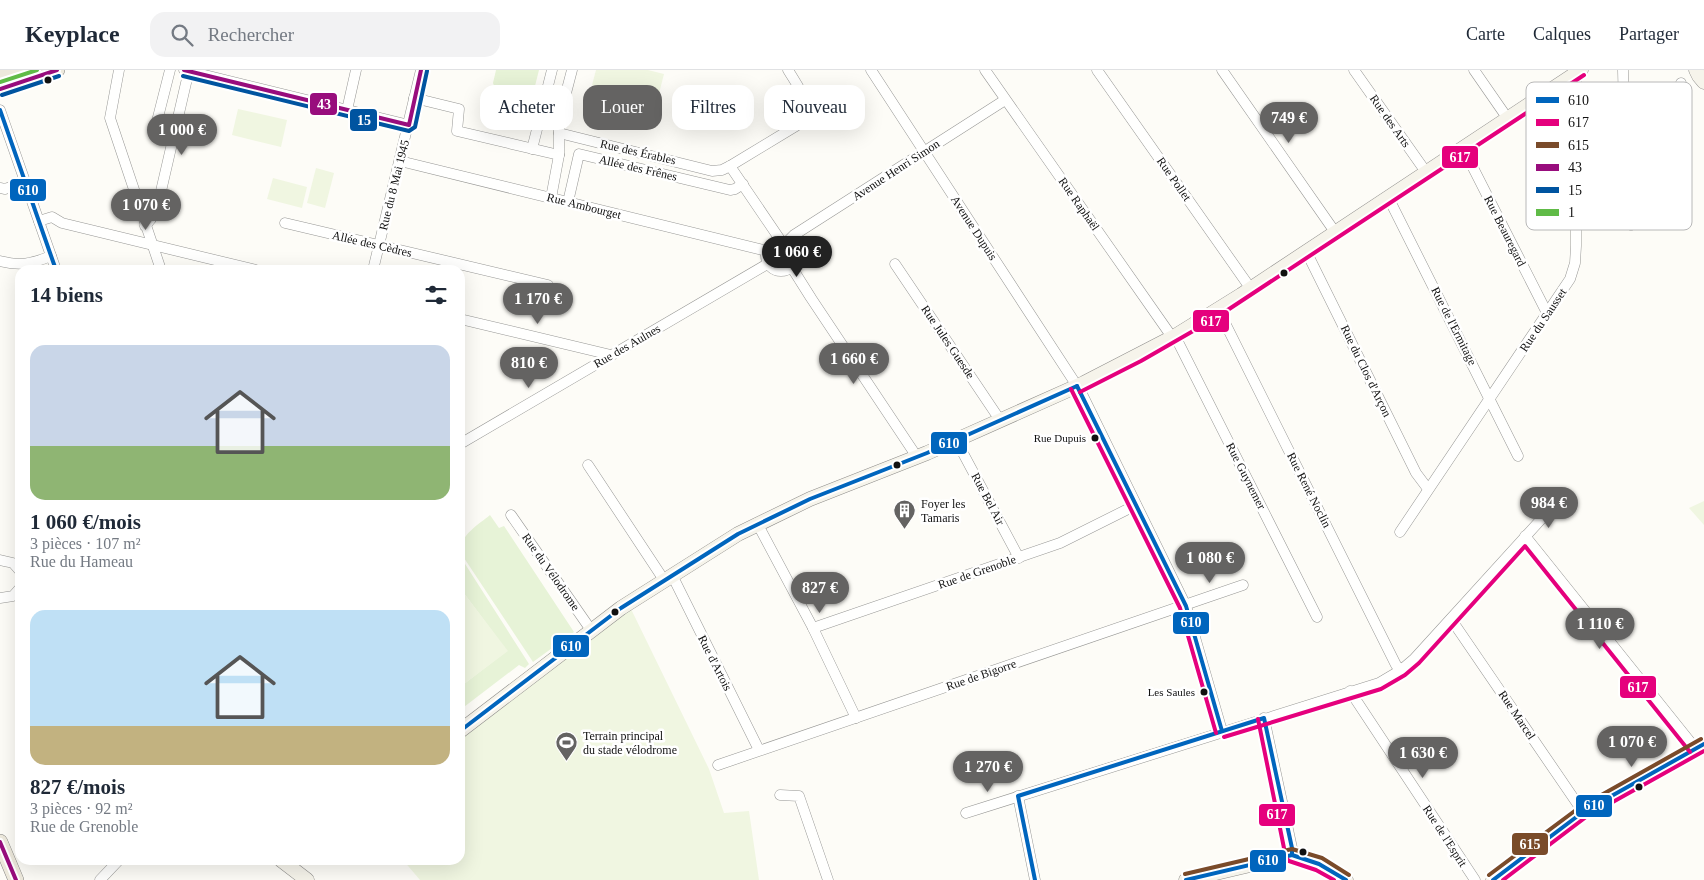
<!DOCTYPE html>
<html lang="fr">
<meta charset="utf-8">
<style>
body{margin:0;font-family:Georgia,serif;background:#f2f2f3;color:#1f2937;height:100vh;display:flex;flex-direction:column;font-size:19px;white-space:nowrap}
*{box-sizing:border-box;margin:0}
p{font-size:16px;color:#747a83}
.icon{flex:none;width:28px;height:28px;fill:none;stroke:currentColor;stroke-width:2;stroke-linecap:round;stroke-linejoin:round}
.map{position:relative;flex:1;overflow:hidden}
.details{position:absolute;left:15px;top:195px;width:450px;height:600px;display:flex;flex-direction:column;background:#fff;border-radius:15px;box-shadow:0 5px 20px #0002}
.details>*{flex:none}
.top-card{position:absolute;left:480px;top:15px;width:475px;height:45px;display:flex;gap:10px}
.price{position:absolute;translate:-50% -42px;padding:0 11px;border-radius:18px;background:#646362;color:#fff;font-size:16px;line-height:32px;filter:drop-shadow(0 1px 2px #0008)}
.price::after{content:'';position:absolute;left:50%;top:30px;width:15px;height:11px;margin-left:-8px;background:inherit;clip-path:polygon(0 0,100% 0,50% 100%)}
.price.selected{background:#222;color:#fff}
ul{padding:0;list-style:none}
li{display:grid;align-content:center;gap:10px;height:265px;padding:0 15px}
li span{display:grid;place-items:center;height:155px;border-radius:15px;color:#555}
li>.icon{margin-inline-start:auto}
span .icon{width:90px;height:90px;fill:#fffc;stroke-width:1}
li b{font-size:21px}
h2{display:flex;justify-content:space-between;align-items:center;height:60px;padding:0 15px;font-size:21px}
.tag{padding:0 18px;border-radius:15px;background:#fff;box-shadow:0 5px 20px #0002;font-size:18px;line-height:45px}
.tag.selected{background:#646362;color:#fff}
header{display:flex;align-items:center;gap:30px;box-sizing:border-box;height:70px;padding:0 25px;background:#fff;border-bottom:1px solid #e0e1e3}
header strong{font-size:24px}
nav{display:flex;gap:28px;margin-inline-start:auto;font-size:18px}
.search{width:350px;height:45px;background:#f2f2f3;display:flex;align-items:center;gap:12px;box-sizing:border-box;padding:0 18px;border-radius:15px;color:#747a83;font-size:19px}
.map>svg:first-child{display:block}
.green{fill:#e7f3d7}
.pitch{fill:#f0f6e1}
.lines{fill:none;stroke-linecap:round;stroke-linejoin:round}
.street-casing{stroke:#979795;stroke-width:11}
.secondary-casing{stroke:#8e8d8b;stroke-width:15}
.primary-casing{stroke:#858482;stroke-width:16}
.street{stroke:#fffffe;stroke-width:10}
.secondary{stroke:#f6f4eb;stroke-width:14}
.primary{stroke:#ede9dc;stroke-width:15}
.bus-1-casing{stroke:#fff;stroke-width:8}
.bus-2-casing{stroke:#fff;stroke-width:8}
.bus-3-casing{stroke:#fff;stroke-width:8}
.bus-4-casing{stroke:#fff;stroke-width:8}
.bus-5-casing{stroke:#fff;stroke-width:8}
.bus-6-casing{stroke:#fff;stroke-width:8}
.bus-1{stroke:#0065bd;stroke-width:4}
.bus-2{stroke:#e5007d;stroke-width:4}
.bus-3{stroke:#7a4b2a;stroke-width:4}
.bus-4{stroke:#980d7d;stroke-width:4}
.bus-5{stroke:#0054a0;stroke-width:4}
.bus-6{stroke:#60bb47;stroke-width:4}
.bus-dot{fill:#111;stroke:#fff;stroke-width:2}
.labels{text-anchor:middle;dominant-baseline:central;stroke-width:5;stroke-linejoin:round;paint-order:stroke}
.bus-label{font-size:11px;fill:#111;stroke:#fff;text-anchor:end}
.street-label{font-size:12px;fill:#111;stroke:#fff}
.poi-label{font-size:12px;fill:#111;stroke:#fff;text-anchor:start}
.key{fill:#fff;stroke:#b8b8b8;stroke-width:1}
.key-label{font-size:14px;fill:#111}
.line-badge{stroke:#fff;stroke-width:2}
.badge-label{font-size:14px;text-anchor:middle;font-weight:bold;fill:#fff}
</style>
<header>
<strong>Keyplace</strong>
<div class="search"><svg class="icon" aria-label="search" viewBox="0 0 24 24"><circle cx="10" cy="10" r="6"/><path d="M15 15l6 6"/></svg>Rechercher</div>
<nav><a>Carte</a><a>Calques</a><a>Partager</a></nav>
</header>
<div class="map">
<svg width="1704" height="810" viewBox="0 0 1704 810">
<rect width="100%" height="100%" fill="#fdfcf7"/>
<g class="green">
<polygon points="496,0 539,0 529,40 501,34 493,13"/>
<path d="M490 445 499 458 504 456 574 562 533 592 460 482C460 465 478 455 490 445Z"/>
<polygon points="460,486 529,594 525,598 519,595 460,640 460,617 507,581 460,518"/>
</g>
<g class="pitch">
<polygon points="596,0 648,0 664,4 657,31 592,15"/>
<polygon points="238,39 287,50 281,77 232,65"/>
<polygon points="316,98 334,103 325,138 307,133"/>
<polygon points="273,108 307,117 302,138 267,129"/>
<polygon points="1704,431 1704,455 1689,438"/>
<polygon points="460,518 508,581 460,617"/>
<polygon points="631,539 709,699 724,743 749,741 759,810 420,810 403,790 460,790 460,667"/>
</g>
<g class="lines">
<defs>
<g id="street">
<polyline points="119,0 110,48 161,200"/>
<polyline points="184,0 409,55"/>
<path d="M572 0 559 50V63L712 101 722 100 730 96 796 56C814 34 800 20 788 0"/>
<polyline points="871,0 1081,322 1186,536 1222,661"/>
<polyline points="985,0 1172,267"/>
<polyline points="1097,0 1251,219"/>
<polyline points="1222,0 1335,162"/>
<polyline points="1354,0 1426,102"/>
<polyline points="1474,0 1508,49"/>
<polyline points="1623,0 1625,80 1629,95 1649,103"/>
<polyline points="414,28 459,39 457,61 559,85"/>
<polyline points="0,40 56,200"/>
<polyline points="347,40 356,0"/>
<polyline points="155,59 170,0"/>
<polyline points="1463,78 1547,243"/>
<polyline points="532,79 552,0"/>
<polyline points="400,91 767,181"/>
<polyline points="730,96 781,171"/>
<polyline points="0,118 5,119 25,112"/>
<polyline points="1388,127 1518,386"/>
<polyline points="551,128 559,85 559,63"/>
<polyline points="568,132 579,84 730,120 735,119 743,114"/>
<polyline points="39,151 52,147 62,153 256,200"/>
<polyline points="285,153 548,215"/>
<polyline points="1631,155 1681,13"/>
<polyline points="145,156 151,149 158,134 189,0"/>
<circle cx="781" cy="186" r="15"/>
<polyline points="787,172 794,165 1005,30"/>
<polyline points="1306,181 1416,403 1428,419"/>
<path d="M0 191C21 196 31 194 51 186"/>
<polyline points="895,194 1000,350"/>
<polyline points="793,195 794,201 811,228 917,387"/>
<polyline points="373,200 421,0"/>
<polyline points="1218,239 1396,595 1401,600"/>
<polyline points="460,249 611,285"/>
<polyline points="1175,266 1317,547"/>
<polyline points="956,370 1019,488"/>
<polyline points="460,374 769,193"/>
<polyline points="588,395 664,510"/>
<polyline points="511,445 591,560"/>
<polyline points="757,453 813,558 856,648"/>
<polyline points="1400,462 1570,209 1575,193 1576,176 1576,3"/>
<polyline points="1525,466 1695,678"/>
<polyline points="0,490 13,493 20,501"/>
<polyline points="672,505 759,680"/>
<polyline points="0,528 13,526 20,518"/>
<polyline points="1451,549 1583,742"/>
<polyline points="813,558 1060,473 1136,435"/>
<polyline points="1350,621 1475,810"/>
<polyline points="1264,648 1292,778 1292,785"/>
<polyline points="718,695 1243,515"/>
<polyline points="780,725 799,726 828,810"/>
<polyline points="1018,726 1035,810"/>
<polyline points="966,743 1379,613 1401,600 1414,589 1555,434"/>
<polyline points="100,810 119,790"/>
</g>
<g id="secondary">
<polyline points="1696,0 1699,6 1704,12"/>
<polyline points="460,661 621,538 738,464 810,429 927,383 1084,313 1175,266 1241,225 1581,0"/>
<polyline points="281,790 307,810"/>
<polyline points="1186,810 1292,785 1319,794 1346,810"/>
<polyline points="1493,810 1583,742 1704,674"/>
</g>
<g id="primary">
<polyline points="0,6 21,0"/>
<polyline points="0,19 57,0"/>
<polyline points="0,772 16,810"/>
</g>
</defs>
<use href="#street" class="street-casing"/>
<use href="#secondary" class="secondary-casing"/>
<use href="#primary" class="primary-casing"/>
<use href="#street" class="street"/>
<use href="#secondary" class="secondary"/>
<use href="#primary" class="primary"/>
<defs>
<g id="bus-1">
<polyline points="0,40 56,200"/>
<polyline points="1077,316 1186,536 1222,661"/>
<polyline points="460,661 621,538 738,464 810,429 927,383 1077,316"/>
<polyline points="1035,810 1018,726 1264,648 1292,778 1292,785"/>
<polyline points="1186,810 1292,785 1319,794 1346,810"/>
<polyline points="1493,810 1583,742 1704,674"/>
</g>
<g id="bus-2">
<polyline points="1071,319 1180,538 1216,663"/>
<polyline points="1080,322 1141,291 1214,249 1584,5"/>
<polyline points="1258,649 1286,788 1289,791 1316,800 1334,810"/>
<polyline points="1224,667 1381,619 1405,605 1419,593 1525,476 1690,682"/>
<polyline points="1503,810 1586,747 1704,681"/>
</g>
<g id="bus-3">
<polyline points="1185,804 1292,779 1322,788 1349,805"/>
<polyline points="1489,805 1580,737 1701,669"/>
</g>
<g id="bus-4">
<polyline points="184,0 409,55 421,0"/>
<polyline points="0,19 57,0"/>
<polyline points="0,772 16,810"/>
</g>
<g id="bus-5">
<polyline points="183,6 409,61 415,57 427,1"/>
<polyline points="2,25 59,6"/>
</g>
<polyline id="bus-6" points="0,12 37,0"/>
</defs>
<use href="#bus-1" class="bus-1-casing"/>
<use href="#bus-2" class="bus-2-casing"/>
<use href="#bus-3" class="bus-3-casing"/>
<use href="#bus-4" class="bus-4-casing"/>
<use href="#bus-5" class="bus-5-casing"/>
<use href="#bus-6" class="bus-6-casing"/>
<use href="#bus-1" class="bus-1"/>
<use href="#bus-2" class="bus-2"/>
<use href="#bus-3" class="bus-3"/>
<use href="#bus-4" class="bus-4"/>
<use href="#bus-5" class="bus-5"/>
<use href="#bus-6" class="bus-6"/>
</g>
<defs>
<symbol id="building-pin" viewBox="-11 -11 22 30"><path d="M0 17L-7.5 6A9.5 9.5 0 1 1 7.5 6Z" fill="#646362" stroke="#fff"/><path d="M-4-6H4V6H1V3H-1V6H-4ZM-2.5-4.3h1.7v1.8h-1.7ZM.8-4.3h1.7v1.8H.8ZM-2.5-1h1.7V.8h-1.7ZM.8-1h1.7V.8H.8Z" fill="#fff"/></symbol>
<symbol id="stadium-pin" viewBox="-11 -11 22 30"><path d="M0 17L-7.5 6A9.5 9.5 0 1 1 7.5 6Z" fill="#646362" stroke="#fff"/><path d="M0-5a6.5 5 0 1 0 0 10a6.5 5 0 1 0 0-10ZM-3.5-1.8h7v3.6h-7Z" fill="#fff"/></symbol>
</defs>
<g fill-rule="evenodd">
<use href="#building-pin" x="892" y="428" width="25" height="34"/>
<use href="#stadium-pin" x="554" y="660" width="25" height="34"/>
</g>
<g class="bus-dot">
<circle cx="48" cy="10" r="4.5"/>
<circle cx="1284" cy="203" r="4.5"/>
<circle cx="1095" cy="368" r="4.5"/>
<circle cx="897" cy="395" r="4.5"/>
<circle cx="615" cy="542" r="4.5"/>
<circle cx="1204" cy="622" r="4.5"/>
<circle cx="1639" cy="717" r="4.5"/>
<circle cx="1303" cy="782" r="4.5"/>
</g>
<g class="labels">
<g class="bus-label">
<text x="1086" y="368">Rue Dupuis</text>
<text x="1195" y="622">Les Saules</text>
</g>
<g class="street-label">
<text transform="translate(1390 51) rotate(55)">Rue des Arts</text>
<text transform="translate(638 82) rotate(13)">Rue des Érables</text>
<text transform="translate(638 98) rotate(13)">Allée des Frênes</text>
<text transform="translate(896 100) rotate(-33)">Avenue Henri Simon</text>
<text transform="translate(1174 109) rotate(55)">Rue Pollet</text>
<text transform="translate(394 115) rotate(-76)">Rue du 8 Mai 1945</text>
<text transform="translate(1079 134) rotate(55)">Rue Raphaël</text>
<text transform="translate(584 136) rotate(14)">Rue Ambourget</text>
<text transform="translate(974 158) rotate(57)">Avenue Dupuis</text>
<text transform="translate(1505 161) rotate(63)">Rue Beauregard</text>
<text transform="translate(372 174) rotate(13)">Allée des Cèdres</text>
<text transform="translate(1543 250) rotate(-56)">Rue du Sausset</text>
<text transform="translate(1454 256) rotate(63)">Rue de l'Ermitage</text>
<text transform="translate(948 272) rotate(56)">Rue Jules Guesde</text>
<text transform="translate(627 276) rotate(-30)">Rue des Aulnes</text>
<text transform="translate(1366 301) rotate(64)">Rue du Clos d'Arçon</text>
<text transform="translate(1246 406) rotate(63)">Rue Guynemer</text>
<text transform="translate(1309 420) rotate(63)">Rue René Noclin</text>
<text transform="translate(988 429) rotate(62)">Rue Bel Air</text>
<text transform="translate(551 502) rotate(55)">Rue du Vélodrome</text>
<text transform="translate(977 502) rotate(-19)">Rue de Grenoble</text>
<text transform="translate(715 593) rotate(63)">Rue d'Artois</text>
<text transform="translate(981 605) rotate(-19)">Rue de Bigorre</text>
<text transform="translate(1517 645) rotate(56)">Rue Marcel</text>
<text transform="translate(1445 766) rotate(57)">Rue de l'Esprit</text>
</g>
<g class="poi-label">
<text x="921" y="434">Foyer les<tspan x="921" dy="14">Tamaris</tspan></text>
<text x="583" y="666">Terrain principal<tspan x="583" dy="14">du stade vélodrome</tspan></text>
</g>
</g>
<rect x="1526" y="12" width="166" height="148" rx="8" class="key"/>
<rect x="1536" y="27" width="23" height="6" fill="#0065bd"/>
<rect x="1536" y="49" width="23" height="7" fill="#e5007d"/>
<rect x="1536" y="72" width="23" height="6" fill="#7a4b2a"/>
<rect x="1536" y="94" width="23" height="7" fill="#980d7d"/>
<rect x="1536" y="117" width="23" height="6" fill="#0054a0"/>
<rect x="1536" y="139" width="23" height="7" fill="#60bb47"/>
<g class="key-label">
<text x="1568" y="35">610</text>
<text x="1568" y="57">617</text>
<text x="1568" y="80">615</text>
<text x="1568" y="102">43</text>
<text x="1568" y="125">15</text>
<text x="1568" y="147">1</text>
</g>
<g class="line-badge">
<rect x="309" y="22" width="29" height="24" rx="5" fill="#980d7d"/>
<rect x="349" y="38" width="29" height="24" rx="5" fill="#0054a0"/>
<rect x="1441" y="75" width="38" height="24" rx="5" fill="#e5007d"/>
<rect x="9" y="108" width="38" height="24" rx="5" fill="#0065bd"/>
<rect x="1192" y="239" width="38" height="24" rx="5" fill="#e5007d"/>
<rect x="930" y="361" width="38" height="24" rx="5" fill="#0065bd"/>
<rect x="1172" y="541" width="38" height="24" rx="5" fill="#0065bd"/>
<rect x="552" y="564" width="38" height="24" rx="5" fill="#0065bd"/>
<rect x="1619" y="605" width="38" height="24" rx="5" fill="#e5007d"/>
<rect x="1575" y="724" width="38" height="24" rx="5" fill="#0065bd"/>
<rect x="1258" y="733" width="38" height="24" rx="5" fill="#e5007d"/>
<rect x="1511" y="762" width="38" height="24" rx="5" fill="#7a4b2a"/>
<rect x="1249" y="779" width="38" height="24" rx="5" fill="#0065bd"/>
</g>
<g class="badge-label">
<text x="324" y="39">43</text>
<text x="364" y="55">15</text>
<text x="1460" y="92">617</text>
<text x="28" y="125">610</text>
<text x="1211" y="256">617</text>
<text x="949" y="378">610</text>
<text x="1191" y="557">610</text>
<text x="571" y="581">610</text>
<text x="1638" y="622">617</text>
<text x="1594" y="740">610</text>
<text x="1277" y="749">617</text>
<text x="1530" y="779">615</text>
<text x="1268" y="795">610</text>
</g>
</svg>
<b class="price" style="left:1289px;top:74px">749 €</b>
<b class="price" style="left:182px;top:86px">1 000 €</b>
<b class="price" style="left:146px;top:161px">1 070 €</b>
<b class="price selected" style="left:797px;top:208px">1 060 €</b>
<b class="price" style="left:538px;top:255px">1 170 €</b>
<b class="price" style="left:854px;top:315px">1 660 €</b>
<b class="price" style="left:529px;top:319px">810 €</b>
<b class="price" style="left:1549px;top:459px">984 €</b>
<b class="price" style="left:1210px;top:514px">1 080 €</b>
<b class="price" style="left:820px;top:544px">827 €</b>
<b class="price" style="left:1600px;top:580px">1 110 €</b>
<b class="price" style="left:1632px;top:698px">1 070 €</b>
<b class="price" style="left:1423px;top:709px">1 630 €</b>
<b class="price" style="left:988px;top:723px">1 270 €</b>
<div class="top-card">
<a class="tag">Acheter</a>
<a class="tag selected">Louer</a>
<a class="tag">Filtres</a>
<a class="tag">Nouveau</a>
</div>
<section class="details">
<h2>14 biens<svg class="icon" aria-label="filters" viewBox="0 0 24 24"><path d="M4 7h16M4 17h16"/><circle cx="9" cy="7" r="2"/><circle cx="15" cy="17" r="2"/></svg></h2>
<ul>
<li><span style="background:linear-gradient(#c9d6e8 65%,#8fb573 0)"><svg class="icon" aria-label="home" viewBox="0 0 24 24"><path d="M3 11l9-7 9 7M6 9v11h12V9"/></svg></span><div><b>1 060 €/mois</b><p>3 pièces · 107 m²</p><p>Rue du Hameau</p></div></li>
<li><span style="background:linear-gradient(#bfe0f5 75%,#c2b280 0)"><svg class="icon" aria-label="home" viewBox="0 0 24 24"><path d="M3 11l9-7 9 7M6 9v11h12V9"/></svg></span><div><b>827 €/mois</b><p>3 pièces · 92 m²</p><p>Rue de Grenoble</p></div></li>
</ul>
</section>
</div>
